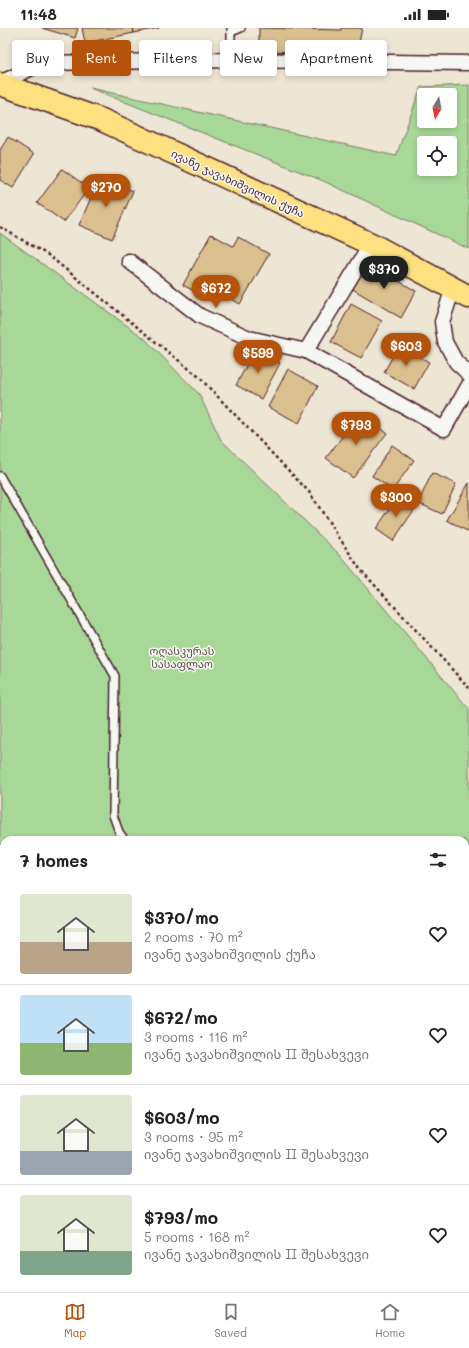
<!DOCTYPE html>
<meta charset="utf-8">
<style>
body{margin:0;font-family:Mali,"Noto Sans Georgian",sans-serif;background:#f2f2f2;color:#222;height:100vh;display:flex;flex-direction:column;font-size:15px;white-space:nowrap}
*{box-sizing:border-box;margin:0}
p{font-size:13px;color:#767676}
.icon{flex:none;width:22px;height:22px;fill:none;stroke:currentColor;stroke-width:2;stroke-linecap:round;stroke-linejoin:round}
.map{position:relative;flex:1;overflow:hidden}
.panel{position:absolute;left:0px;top:808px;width:469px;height:456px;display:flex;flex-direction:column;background:#fff;border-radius:12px 12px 0 0;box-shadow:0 2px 6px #0003}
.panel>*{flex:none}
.banner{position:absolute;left:12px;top:12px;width:445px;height:36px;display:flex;gap:8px}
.needle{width:26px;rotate:190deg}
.tools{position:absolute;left:417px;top:60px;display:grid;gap:8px}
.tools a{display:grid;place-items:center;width:40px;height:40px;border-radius:4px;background:#fff;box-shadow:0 2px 6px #0003;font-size:20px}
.price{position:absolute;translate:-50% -34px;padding:0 9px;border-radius:14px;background:#b45309;color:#fff;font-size:13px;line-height:26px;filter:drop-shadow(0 1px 2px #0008)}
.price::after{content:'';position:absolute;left:50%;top:24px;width:12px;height:9px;margin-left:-6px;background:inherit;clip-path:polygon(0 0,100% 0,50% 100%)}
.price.current{background:#222;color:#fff}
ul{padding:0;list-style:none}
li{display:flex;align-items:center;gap:12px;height:100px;padding:0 20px}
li+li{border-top:1px solid #e0e0e0}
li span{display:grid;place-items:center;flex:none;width:112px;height:80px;border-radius:4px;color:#555}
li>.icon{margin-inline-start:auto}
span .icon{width:48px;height:48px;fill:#fffc;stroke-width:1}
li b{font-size:17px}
h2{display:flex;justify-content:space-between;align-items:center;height:48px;padding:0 20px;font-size:17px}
.chip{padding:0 14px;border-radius:4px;background:#fff;box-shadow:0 2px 6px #0003;font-size:14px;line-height:36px}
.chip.current{background:#b45309;color:#fff}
.status{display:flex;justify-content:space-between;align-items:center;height:28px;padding:0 20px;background:#fff;direction:ltr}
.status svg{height:11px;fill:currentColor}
.tab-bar{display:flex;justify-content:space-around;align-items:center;height:56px;border-top:1px solid #e0e0e0;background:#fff;font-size:11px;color:#767676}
.tab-bar a{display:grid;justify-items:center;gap:2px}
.tab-bar .current{color:#b45309}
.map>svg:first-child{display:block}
.green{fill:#a8d898;stroke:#797c62;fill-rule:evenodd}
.building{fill:#dabf8f;stroke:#4a1f2b}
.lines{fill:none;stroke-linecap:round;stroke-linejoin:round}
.service-casing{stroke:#4a1f2b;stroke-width:10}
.minor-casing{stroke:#4a1f2b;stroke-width:17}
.primary-casing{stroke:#4a1f2b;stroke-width:25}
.path{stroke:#4a1f2b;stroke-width:2.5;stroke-dasharray:3 3;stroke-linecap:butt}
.service{stroke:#f6f6f2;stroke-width:7}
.minor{stroke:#f6f6f2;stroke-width:14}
.primary{stroke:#fde080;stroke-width:22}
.labels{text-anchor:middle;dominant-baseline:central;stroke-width:3;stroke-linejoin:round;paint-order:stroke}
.street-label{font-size:11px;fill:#4a1f2b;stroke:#f6f6f2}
.park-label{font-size:11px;fill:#624d46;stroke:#f6f6f2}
</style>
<div class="status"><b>11:48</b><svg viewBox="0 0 49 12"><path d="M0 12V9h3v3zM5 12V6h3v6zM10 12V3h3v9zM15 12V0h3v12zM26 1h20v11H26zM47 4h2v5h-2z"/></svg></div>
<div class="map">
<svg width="469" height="1264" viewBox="0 0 469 1264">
<rect width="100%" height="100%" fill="#eee6d4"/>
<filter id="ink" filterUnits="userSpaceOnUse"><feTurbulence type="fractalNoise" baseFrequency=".025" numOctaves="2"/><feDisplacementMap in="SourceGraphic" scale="8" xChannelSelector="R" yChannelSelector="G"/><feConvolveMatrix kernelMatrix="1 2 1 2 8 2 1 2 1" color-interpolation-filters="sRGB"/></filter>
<g filter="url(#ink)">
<g class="green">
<path d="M469 57V221L321 152 90 60 396 128 421 59ZM424 67H450V93H424ZM424 115H450V141H424Z"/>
<polygon points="0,205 144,310 199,366 221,412 339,526 469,681 469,1079 465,1079 465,812 4,812 4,1260 198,1260 197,1264 0,1264"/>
</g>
<g class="building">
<polygon points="42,0 78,0 75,10"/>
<polygon points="82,0 133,0 134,5 85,15"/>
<polygon points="133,0 159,0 134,5"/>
<polygon points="259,0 341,2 341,0 362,0 357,25 259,23"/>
<polygon points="8,109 34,126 13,160 0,152 0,122"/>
<polygon points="62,141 89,160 64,194 37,175"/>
<polygon points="100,149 133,163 112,211 79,197"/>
<polygon points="211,206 233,218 238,209 269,226 240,276 211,260 205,269 183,257"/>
<polygon points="366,234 416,263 401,290 351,260"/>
<polygon points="351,276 382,293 361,330 331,314"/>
<polygon points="399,317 429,334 414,361 384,344"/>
<polygon points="255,322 280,335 261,371 236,357"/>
<polygon points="288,341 318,358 299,395 268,379"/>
<polygon points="360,385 387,405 353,450 326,430"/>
<polygon points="392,417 414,432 393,462 372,448"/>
<polygon points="432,445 456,456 442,486 418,475"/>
<polygon points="469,455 469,504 447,492"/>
<polygon points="399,467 416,479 393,513 376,501"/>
<polygon points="465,1087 469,1087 469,1101 465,1102"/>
</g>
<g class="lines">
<defs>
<g id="service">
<polyline points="231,4 241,0"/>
<polyline points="231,32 231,0"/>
<polyline points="0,448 115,648 113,787 119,804 125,812"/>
<polyline points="0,1027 4,1030"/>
<polyline points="465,1217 469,1218"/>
</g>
<g id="minor">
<polyline points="0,55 42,35 231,32 469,35"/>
<polyline points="371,216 306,323 444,401 469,357"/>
<polyline points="129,233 200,288 249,310 306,323"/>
<polyline points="453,260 442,294 445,314 456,334 469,346"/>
</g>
<polyline id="primary" points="0,56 102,92 371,216 469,269"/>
</defs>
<use href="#service" class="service-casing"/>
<use href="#minor" class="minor-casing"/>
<use href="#primary" class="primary-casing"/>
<polyline class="path" points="0,199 48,227 198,348 309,464 360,541 469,660"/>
<use href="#service" class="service"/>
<use href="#minor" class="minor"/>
<use href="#primary" class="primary"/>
</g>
</g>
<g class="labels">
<g class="street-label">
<text transform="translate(238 155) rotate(25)">ივანე ჯავახიშვილის ქუჩა</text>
</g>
<g class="park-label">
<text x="182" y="622">ოღასკურას<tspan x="182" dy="13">სასაფლაო</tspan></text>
</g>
</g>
</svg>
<div class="tools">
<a><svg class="needle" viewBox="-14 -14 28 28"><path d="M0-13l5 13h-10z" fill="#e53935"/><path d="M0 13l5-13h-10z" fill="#767676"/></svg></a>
<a><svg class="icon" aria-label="locate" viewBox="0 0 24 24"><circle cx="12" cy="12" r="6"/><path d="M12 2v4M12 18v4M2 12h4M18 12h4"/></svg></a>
</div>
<b class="price" style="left:106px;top:180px">$270</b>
<b class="price current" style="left:384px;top:262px">$370</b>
<b class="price" style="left:216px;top:281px">$672</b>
<b class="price" style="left:406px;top:339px">$603</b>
<b class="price" style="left:258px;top:346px">$599</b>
<b class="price" style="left:356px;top:418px">$793</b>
<b class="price" style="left:396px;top:490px">$300</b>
<div class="banner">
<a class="chip">Buy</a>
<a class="chip current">Rent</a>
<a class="chip">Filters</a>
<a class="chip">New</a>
<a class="chip">Apartment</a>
</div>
<section class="panel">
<h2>7 homes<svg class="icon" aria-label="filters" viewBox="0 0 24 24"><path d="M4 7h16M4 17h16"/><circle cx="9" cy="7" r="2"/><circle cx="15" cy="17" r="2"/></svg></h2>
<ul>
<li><span style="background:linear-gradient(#dfe7d0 60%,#b9a48a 0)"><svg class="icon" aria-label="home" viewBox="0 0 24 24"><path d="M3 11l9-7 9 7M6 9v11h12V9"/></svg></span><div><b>$370/mo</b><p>2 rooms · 70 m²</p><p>ივანე ჯავახიშვილის ქუჩა</p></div><svg class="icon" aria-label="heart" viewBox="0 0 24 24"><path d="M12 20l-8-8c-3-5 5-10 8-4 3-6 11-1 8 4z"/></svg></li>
<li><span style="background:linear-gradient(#bfe0f5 60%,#8fb573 0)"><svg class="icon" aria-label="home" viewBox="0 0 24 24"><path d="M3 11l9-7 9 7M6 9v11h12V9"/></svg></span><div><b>$672/mo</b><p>3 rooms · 116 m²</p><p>ივანე ჯავახიშვილის II შესახვევი</p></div><svg class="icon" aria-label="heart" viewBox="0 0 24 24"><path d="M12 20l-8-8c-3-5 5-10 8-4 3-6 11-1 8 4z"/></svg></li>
<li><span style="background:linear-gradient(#dfe7d0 70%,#9aa5b1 0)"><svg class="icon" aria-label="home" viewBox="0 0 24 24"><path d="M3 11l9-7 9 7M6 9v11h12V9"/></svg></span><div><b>$603/mo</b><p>3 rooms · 95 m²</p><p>ივანე ჯავახიშვილის II შესახვევი</p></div><svg class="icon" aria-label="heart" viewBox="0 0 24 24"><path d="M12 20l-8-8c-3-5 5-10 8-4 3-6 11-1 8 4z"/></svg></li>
<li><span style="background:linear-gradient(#dfe7d0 70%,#7fa58c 0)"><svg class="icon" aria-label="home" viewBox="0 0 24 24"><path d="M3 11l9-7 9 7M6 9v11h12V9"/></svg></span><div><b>$793/mo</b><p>5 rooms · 168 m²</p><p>ივანე ჯავახიშვილის II შესახვევი</p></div><svg class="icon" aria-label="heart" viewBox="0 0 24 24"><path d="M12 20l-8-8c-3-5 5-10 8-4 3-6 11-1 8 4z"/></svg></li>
</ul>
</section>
</div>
<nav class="tab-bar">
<a class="current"><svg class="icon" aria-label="map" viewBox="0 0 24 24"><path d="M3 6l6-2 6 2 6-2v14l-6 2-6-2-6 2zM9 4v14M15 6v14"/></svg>Map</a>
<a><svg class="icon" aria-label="saved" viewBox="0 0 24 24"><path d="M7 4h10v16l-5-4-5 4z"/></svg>Saved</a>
<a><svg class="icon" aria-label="home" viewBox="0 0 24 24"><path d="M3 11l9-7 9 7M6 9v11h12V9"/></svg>Home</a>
</nav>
